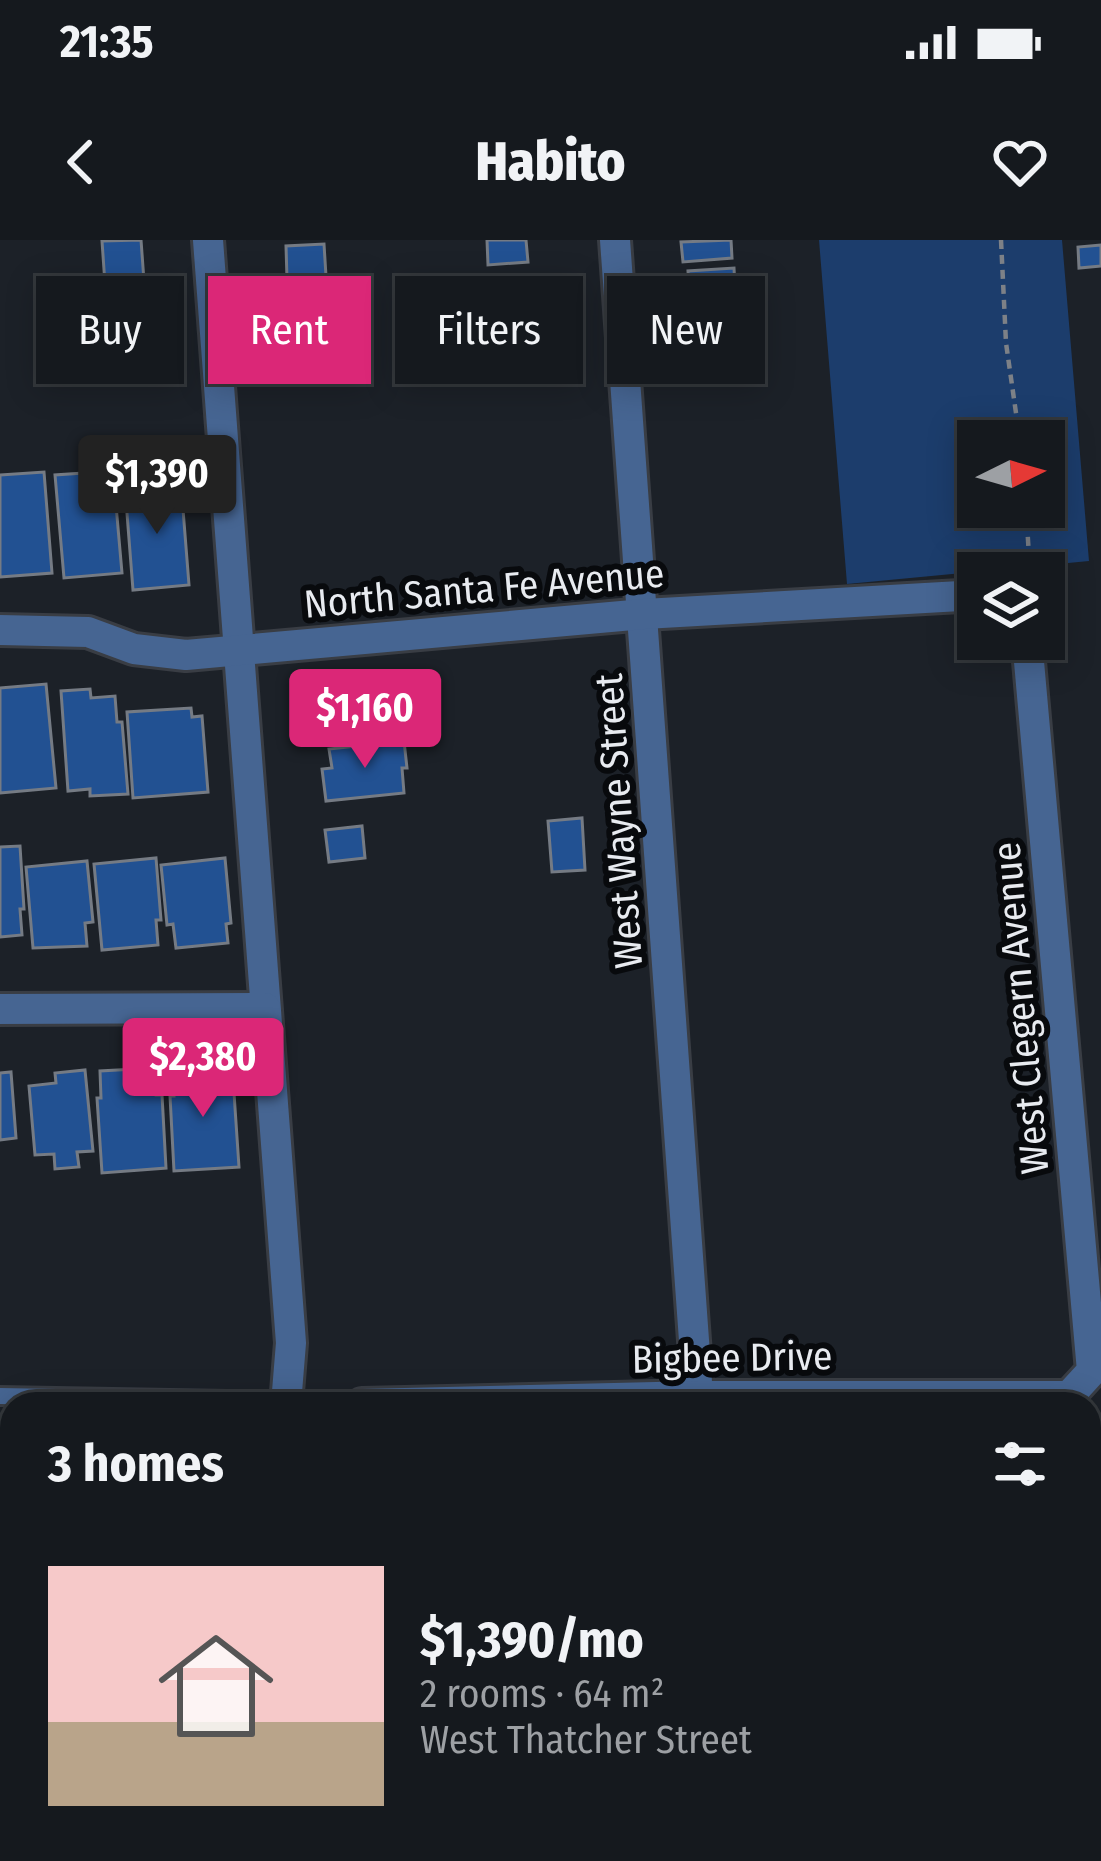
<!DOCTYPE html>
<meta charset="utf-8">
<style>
body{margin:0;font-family:"Fira Sans Condensed",sans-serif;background:#1e2227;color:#f1f3f6;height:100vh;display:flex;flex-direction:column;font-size:45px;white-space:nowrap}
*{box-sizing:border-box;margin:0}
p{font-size:39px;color:#9da0a4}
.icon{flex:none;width:66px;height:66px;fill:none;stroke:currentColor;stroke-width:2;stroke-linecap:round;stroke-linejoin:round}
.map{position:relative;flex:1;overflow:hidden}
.sheet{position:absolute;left:0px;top:1152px;width:1101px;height:471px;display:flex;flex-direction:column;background:#15191e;border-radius:36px 36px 0 0;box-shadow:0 6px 30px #0003,0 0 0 3px #34383c}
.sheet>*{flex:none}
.hud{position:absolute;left:36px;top:36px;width:1029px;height:108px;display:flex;gap:24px}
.needle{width:78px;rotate:85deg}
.controls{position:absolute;left:957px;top:180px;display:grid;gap:24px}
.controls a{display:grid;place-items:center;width:108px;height:108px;border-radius:0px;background:#15191e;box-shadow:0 6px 30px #0003,0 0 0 3px #34383c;font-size:60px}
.price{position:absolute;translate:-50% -102px;padding:0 27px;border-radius:12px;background:#db2777;color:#fff;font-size:39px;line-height:78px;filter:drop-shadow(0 3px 6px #0008)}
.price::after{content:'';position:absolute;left:50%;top:72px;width:36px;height:27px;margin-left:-18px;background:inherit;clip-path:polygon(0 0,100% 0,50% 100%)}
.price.selected{background:#222;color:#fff}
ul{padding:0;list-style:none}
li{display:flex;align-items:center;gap:36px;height:300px;padding:0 48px}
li+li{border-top:3px solid #34383c}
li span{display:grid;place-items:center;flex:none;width:336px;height:240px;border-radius:0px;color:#555}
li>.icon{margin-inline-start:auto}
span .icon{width:144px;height:144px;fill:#fffc;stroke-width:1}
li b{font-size:51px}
h2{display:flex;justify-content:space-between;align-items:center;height:144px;padding:0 48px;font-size:51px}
.tag{padding:0 42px;border-radius:0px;background:#15191e;box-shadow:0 6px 30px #0003,0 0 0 3px #34383c;font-size:42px;line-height:108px}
.tag.selected{background:#db2777;color:#fff}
.status{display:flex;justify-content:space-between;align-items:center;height:84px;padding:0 60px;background:#15191e;direction:ltr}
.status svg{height:33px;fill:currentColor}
header{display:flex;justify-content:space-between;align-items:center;height:156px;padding:0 48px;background:#15191e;font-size:54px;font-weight:800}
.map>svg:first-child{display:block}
.green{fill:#1c3d6c;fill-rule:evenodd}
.building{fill:#225192;stroke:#757b84;stroke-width:3}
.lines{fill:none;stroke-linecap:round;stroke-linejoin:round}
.service-casing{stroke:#393d44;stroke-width:22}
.minor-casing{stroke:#393d44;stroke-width:36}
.path{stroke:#7d8187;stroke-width:4.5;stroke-dasharray:9 6;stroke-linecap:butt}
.service{stroke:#466592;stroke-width:16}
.minor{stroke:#466592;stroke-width:30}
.rail{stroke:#868a90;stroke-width:8;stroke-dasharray:15 15;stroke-linecap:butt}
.labels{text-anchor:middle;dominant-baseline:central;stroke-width:12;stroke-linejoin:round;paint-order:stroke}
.street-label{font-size:39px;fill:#e8ebf0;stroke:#080a0d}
</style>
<div class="status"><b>21:35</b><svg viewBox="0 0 49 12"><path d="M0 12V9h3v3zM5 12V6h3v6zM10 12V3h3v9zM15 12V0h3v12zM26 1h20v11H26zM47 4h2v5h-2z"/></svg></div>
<header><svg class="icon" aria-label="back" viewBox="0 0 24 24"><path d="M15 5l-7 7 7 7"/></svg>Habito<svg class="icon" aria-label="heart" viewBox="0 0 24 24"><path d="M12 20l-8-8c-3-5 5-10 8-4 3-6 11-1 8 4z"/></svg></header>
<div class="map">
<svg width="1101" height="1621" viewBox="0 0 1101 1621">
<rect width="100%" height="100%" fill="#1c2128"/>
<path class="green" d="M819 0H1062L1089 321 847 344ZM978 201H1044V267H978Z"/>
<g class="building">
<polygon points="141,0 144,41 105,44 102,1"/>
<polygon points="487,0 526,0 528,22 488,25"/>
<polygon points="731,0 732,18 683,22 681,2"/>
<polygon points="324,4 326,36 287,39 286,6"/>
<polygon points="1101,5 1101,26 1079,28 1078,7"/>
<polygon points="734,28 735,47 746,47 747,79 691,83 688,31"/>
<polygon points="102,55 105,85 55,91 51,61"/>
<polygon points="552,56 553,87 521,89 519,58"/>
<polygon points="338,72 341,105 296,108 293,76"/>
<polygon points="113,231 122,333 64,338 55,235"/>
<polygon points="44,232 52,333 0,337 0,235"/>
<polygon points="181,244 189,345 133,350 125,248"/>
<polygon points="46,444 56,548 0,553 0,448"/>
<polygon points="90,449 91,458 115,456 117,482 122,482 128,554 90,556 90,549 68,551 61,451"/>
<polygon points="399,449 403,493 321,502 318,475 342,473 340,455"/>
<polygon points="191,468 192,477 202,476 208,552 133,558 127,472"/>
<polygon points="404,501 407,528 402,528 404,553 326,561 322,529 332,528 329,509"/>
<polygon points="582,578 585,630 552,632 548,581"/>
<polygon points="362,586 365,618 329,622 325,590"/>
<polygon points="20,606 24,669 20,669 22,695 0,697 0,607"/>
<polygon points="156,618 161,680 156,680 158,705 102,710 94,624"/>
<polygon points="225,618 231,683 226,684 228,703 176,708 173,684 167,685 161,625"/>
<polygon points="87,621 93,682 85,683 87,706 33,708 26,627"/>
<polygon points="227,825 229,853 234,853 239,927 174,931 170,856 174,856 173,829"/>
<polygon points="154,828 156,855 162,855 166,928 102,933 97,858 101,858 100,831"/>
<polygon points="85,830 93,911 77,912 79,927 55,929 54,914 35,915 29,846 56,843 55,833"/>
<polygon points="11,832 16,898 0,900 0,833"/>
</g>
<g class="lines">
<defs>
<g id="service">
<polyline points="0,1156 287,1161"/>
<polyline points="0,1489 12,1490"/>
</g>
<g id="minor">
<polyline points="208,0 291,1103 286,1164"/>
<polyline points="615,0 698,1156"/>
<polyline points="0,390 88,392 134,409 186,415 644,374 978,355"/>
<polyline points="0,769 265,768"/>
<polyline points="362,1164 698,1156 1069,1156 1092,1131 1027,399"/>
<polyline points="1089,1511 1101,1511"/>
<polyline points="279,1611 279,1621"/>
<polyline points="698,1611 699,1621"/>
</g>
</defs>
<use href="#service" class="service-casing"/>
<use href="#minor" class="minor-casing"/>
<g class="path">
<polyline points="1001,0 1006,103 1020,201"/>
<polyline points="1026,267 1030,333"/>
</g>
<use href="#service" class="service"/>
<use href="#minor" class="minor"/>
<g class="rail">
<polyline points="0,1214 12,1214"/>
<polyline points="1089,1236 1101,1236"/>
</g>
</g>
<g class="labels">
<g class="street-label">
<text transform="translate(484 349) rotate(-5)">North Santa Fe Avenue</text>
<text transform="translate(619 581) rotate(-94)">West Wayne Street</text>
<text transform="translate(1021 768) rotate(-95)">West Clegern Avenue</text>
<text transform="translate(732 1118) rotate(-1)">Bigbee Drive</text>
</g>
</g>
</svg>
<div class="controls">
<a><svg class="needle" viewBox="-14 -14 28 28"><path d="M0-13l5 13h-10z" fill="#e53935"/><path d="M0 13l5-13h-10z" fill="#9da0a4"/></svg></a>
<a><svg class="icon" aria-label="layers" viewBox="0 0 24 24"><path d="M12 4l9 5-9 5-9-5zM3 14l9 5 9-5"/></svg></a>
</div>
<b class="price selected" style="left:157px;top:297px">$1,390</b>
<b class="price" style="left:365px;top:531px">$1,160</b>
<b class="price" style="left:203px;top:880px">$2,380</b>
<div class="hud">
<a class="tag">Buy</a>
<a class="tag selected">Rent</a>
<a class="tag">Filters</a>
<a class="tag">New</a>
</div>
<section class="sheet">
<h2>3 homes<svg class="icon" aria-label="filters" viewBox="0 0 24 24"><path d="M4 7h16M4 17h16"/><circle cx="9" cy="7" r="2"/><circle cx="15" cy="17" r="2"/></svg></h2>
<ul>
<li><span style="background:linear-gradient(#f6c9c9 65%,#b9a48a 0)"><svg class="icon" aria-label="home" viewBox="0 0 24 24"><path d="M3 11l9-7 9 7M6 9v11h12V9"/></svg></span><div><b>$1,390/mo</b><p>2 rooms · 64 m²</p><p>West Thatcher Street</p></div></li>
</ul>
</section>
</div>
